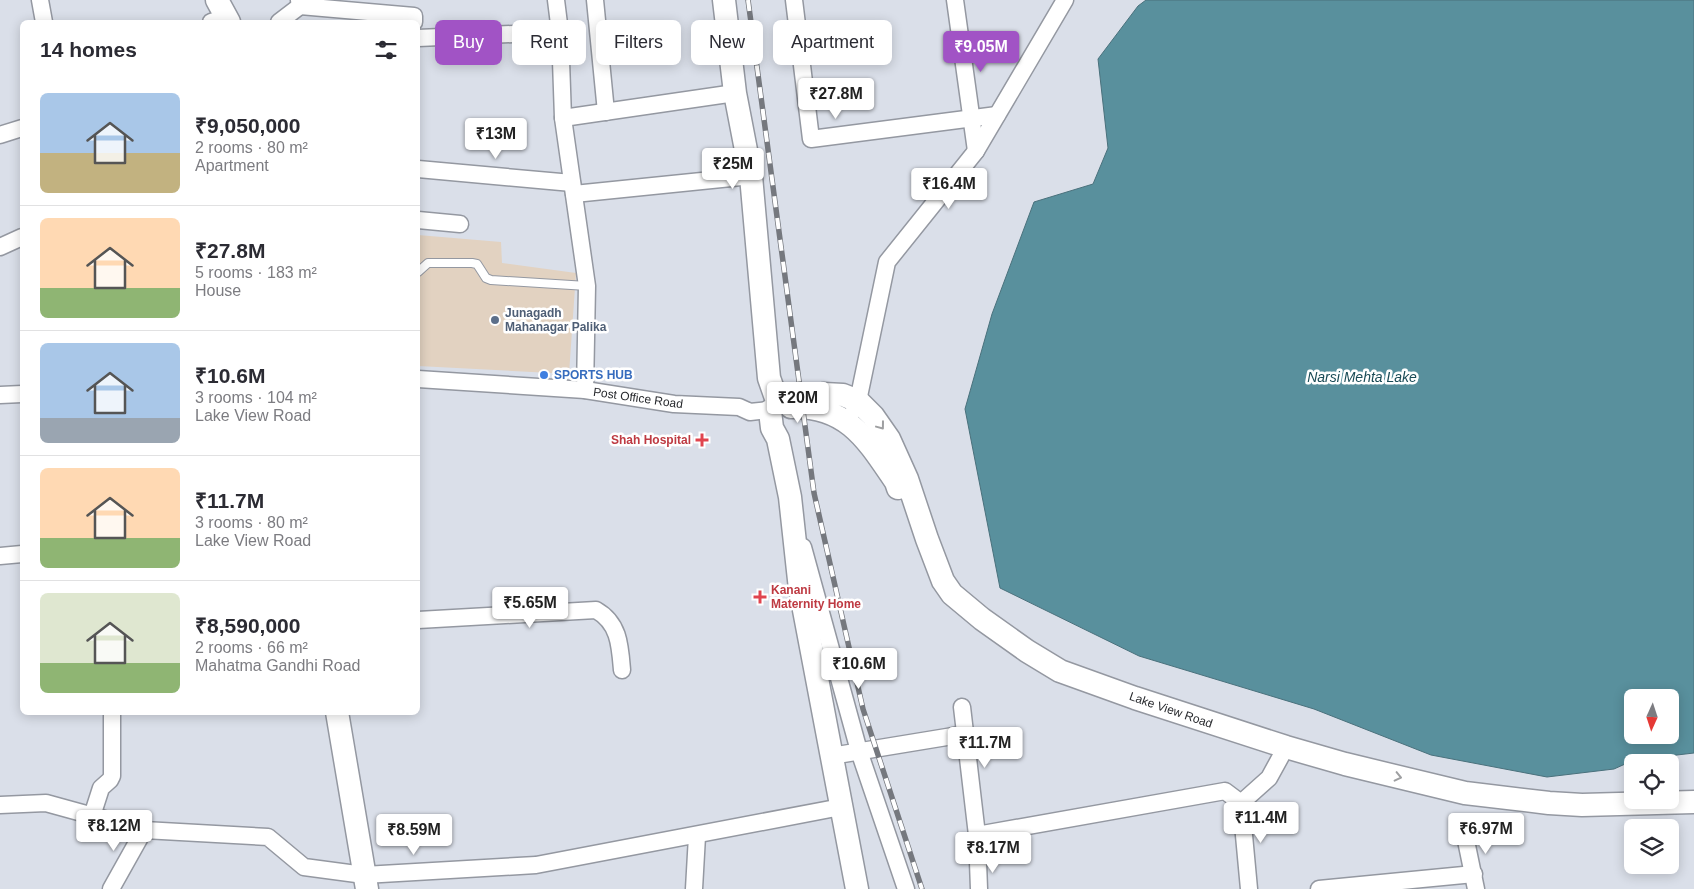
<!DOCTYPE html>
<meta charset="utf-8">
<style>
body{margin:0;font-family:Helvetica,sans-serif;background:#f7f7f7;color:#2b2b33;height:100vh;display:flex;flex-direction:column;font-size:19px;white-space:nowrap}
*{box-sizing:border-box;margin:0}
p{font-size:16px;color:#7c7c81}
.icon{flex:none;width:28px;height:28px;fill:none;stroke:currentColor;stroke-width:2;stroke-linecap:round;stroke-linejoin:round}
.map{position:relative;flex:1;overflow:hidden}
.drawer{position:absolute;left:20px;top:20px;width:400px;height:695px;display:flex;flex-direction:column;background:#fff;border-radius:8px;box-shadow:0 2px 12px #0003}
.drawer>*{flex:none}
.top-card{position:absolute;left:435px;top:20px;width:475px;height:45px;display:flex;gap:10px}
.needle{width:32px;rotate:183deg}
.tools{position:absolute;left:1624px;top:689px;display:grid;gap:10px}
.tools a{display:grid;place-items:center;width:55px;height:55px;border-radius:8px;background:#fff;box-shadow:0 2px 12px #0003;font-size:25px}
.price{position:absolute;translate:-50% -42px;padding:0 11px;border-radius:5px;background:#fff;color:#222;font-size:16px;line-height:32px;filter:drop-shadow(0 1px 2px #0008)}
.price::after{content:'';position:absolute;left:50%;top:30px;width:15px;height:11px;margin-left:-8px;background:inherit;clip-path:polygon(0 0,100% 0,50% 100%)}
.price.current{background:#a153c5;color:#fff}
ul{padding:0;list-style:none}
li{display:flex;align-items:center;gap:15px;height:125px;padding:0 20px}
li+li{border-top:1px solid #e1e1e2}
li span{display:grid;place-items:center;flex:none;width:140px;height:100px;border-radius:8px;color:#555}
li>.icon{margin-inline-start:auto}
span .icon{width:60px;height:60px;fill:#fffc;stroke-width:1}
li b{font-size:21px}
h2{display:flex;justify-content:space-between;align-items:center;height:60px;padding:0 20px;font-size:21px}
.chip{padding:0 18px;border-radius:8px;background:#fff;box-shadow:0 2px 12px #0003;font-size:18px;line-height:45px}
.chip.current{background:#a153c5;color:#fff}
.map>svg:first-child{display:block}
.commercial{fill:#e2d2c1}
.water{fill:#59909d;stroke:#4a717c;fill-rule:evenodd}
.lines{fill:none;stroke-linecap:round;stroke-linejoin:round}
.lane-casing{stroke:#9498a1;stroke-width:10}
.street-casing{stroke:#9498a1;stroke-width:19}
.secondary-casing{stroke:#9498a1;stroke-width:25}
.lane{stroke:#fff;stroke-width:8}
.street{stroke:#fff;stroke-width:16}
.secondary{stroke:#fff;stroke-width:22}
.rail-casing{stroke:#75787e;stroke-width:5.5}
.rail{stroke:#fff;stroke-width:4;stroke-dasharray:11;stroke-linecap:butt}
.oneway{stroke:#9e9fa1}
.service-dot{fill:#5c6f8a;stroke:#fff;stroke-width:2}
.shop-dot{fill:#3f7fe0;stroke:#fff;stroke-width:2}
.health-dot{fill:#e0444e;stroke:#fff;stroke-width:2}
.labels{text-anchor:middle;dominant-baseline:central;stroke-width:5;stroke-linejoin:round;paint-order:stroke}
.service-label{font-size:12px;font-weight:bold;fill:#4e5e75;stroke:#fff;text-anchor:start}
.shop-label{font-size:12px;font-weight:bold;fill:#366cbe;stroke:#fff;text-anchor:start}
.street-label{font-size:12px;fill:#282a2e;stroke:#fff}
.health-label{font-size:12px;font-weight:bold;fill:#be3a42;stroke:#fff;text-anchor:end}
.water-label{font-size:14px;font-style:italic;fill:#1a4b56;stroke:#fff}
</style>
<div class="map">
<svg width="1694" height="889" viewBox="0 0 1694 889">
<rect width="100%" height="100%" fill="#dadfe9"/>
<polygon class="commercial" points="418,235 501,242 502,263 576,273 569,374 418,366"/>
<path class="water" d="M1146 0H1694V753L1634 760 1614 769 1547 777 1431 755 1314 709 1139 656 1000 588 965 409 992 314 1034 202 1093 184 1108 148 1098 59 1138 6ZM1632 698H1670V735H1632Z"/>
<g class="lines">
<defs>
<polyline id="lane" points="418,272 428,263 472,263 477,264 486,278 491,280 587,286"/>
<g id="street">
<polyline points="40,0 44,22"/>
<polyline points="299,0 300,6 414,16 414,22"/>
<polyline points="556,0 560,32 563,118 587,286 585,390"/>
<polyline points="595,0 606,112"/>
<polyline points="794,0 811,139 997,115"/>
<polyline points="955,0 976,151"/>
<polyline points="211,22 226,17"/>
<polyline points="279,22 308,0"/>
<polyline points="418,38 560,32"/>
<polyline points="563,118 735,93"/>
<polyline points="0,135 22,128"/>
<polyline points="418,169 572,183"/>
<polyline points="574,194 751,176"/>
<polyline points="418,220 460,224"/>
<polyline points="0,247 22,237"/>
<polyline points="418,379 585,390 674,404 739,407 750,412 768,410"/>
<polyline points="0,395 22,394"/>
<polyline points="854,410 858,401 887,262 976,151 1065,0"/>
<polyline points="803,547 859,751 906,889"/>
<polyline points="0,556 22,554"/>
<path d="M418 620 596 610C619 623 620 645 622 670"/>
<polyline points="962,707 977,835"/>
<polyline points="831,756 965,734"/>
<polyline points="1241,803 1269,778 1286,747"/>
<polyline points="0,805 46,803 144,830 268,837 304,867 364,875 536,865 841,807"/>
<polyline points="92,816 101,788 110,780 112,776 112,712"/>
<polyline points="1463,826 1476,889"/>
<polyline points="111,889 144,830"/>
<polyline points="694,889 697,836"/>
<polyline points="979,889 977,835 1225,791 1241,803 1249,889"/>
<polyline points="1319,889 1474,874"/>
</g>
<g id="secondary">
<polyline points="217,0 229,22"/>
<polyline points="724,0 735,93 751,176 769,378 776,398"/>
<polyline points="779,402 824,394 843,395 858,401 873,416 889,439 907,479 927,539 943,581 952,594 982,619 1027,651 1060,671 1135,698 1286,747 1345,764 1465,793 1549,803 1582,805 1694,802"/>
<path d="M791 407C848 405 868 441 896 482L898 488"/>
<polyline points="770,411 772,428 778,439 790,497 800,589 857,889"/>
<polyline points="337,712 367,889"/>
</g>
</defs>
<use href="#lane" class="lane-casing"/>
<use href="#street" class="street-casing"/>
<use href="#secondary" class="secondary-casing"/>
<use href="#lane" class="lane"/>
<use href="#street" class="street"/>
<use href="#secondary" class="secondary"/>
<defs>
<polyline id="rail" points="748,0 814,493 863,709 922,889"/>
</defs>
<use href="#rail" class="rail-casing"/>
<use href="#rail" class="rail"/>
</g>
<defs><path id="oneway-chevron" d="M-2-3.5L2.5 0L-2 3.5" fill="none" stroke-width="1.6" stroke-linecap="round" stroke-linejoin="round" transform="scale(1.25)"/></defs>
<g class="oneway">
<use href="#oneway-chevron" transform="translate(881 426) rotate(53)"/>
<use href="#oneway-chevron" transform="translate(1398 777) rotate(13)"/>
</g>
<circle class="service-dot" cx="495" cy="320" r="5"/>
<circle class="shop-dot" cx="544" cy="375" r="5"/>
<g class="health-dot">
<path d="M699.5 432.5h5v5h5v5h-5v5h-5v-5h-5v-5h5z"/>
<path d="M757.5 589.5h5v5h5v5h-5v5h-5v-5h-5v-5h5z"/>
</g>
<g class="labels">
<g class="service-label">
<text x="505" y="313">Junagadh<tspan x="505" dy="14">Mahanagar Palika</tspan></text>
</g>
<g class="shop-label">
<text x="554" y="375">SPORTS HUB</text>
</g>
<g class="street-label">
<text transform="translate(638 398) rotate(8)">Post Office Road</text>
<text transform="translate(1171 710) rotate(19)">Lake View Road</text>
</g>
<g class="health-label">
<text x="691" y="440">Shah Hospital</text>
<text x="771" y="590" text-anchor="start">Kanani<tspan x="771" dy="14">Maternity Home</tspan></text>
</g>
<g class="water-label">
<text x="1362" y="377">Narsi Mehta Lake</text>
</g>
</g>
</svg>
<div class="tools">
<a><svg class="needle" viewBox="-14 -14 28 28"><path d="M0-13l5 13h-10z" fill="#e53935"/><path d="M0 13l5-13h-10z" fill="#7c7c81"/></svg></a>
<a><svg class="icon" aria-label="locate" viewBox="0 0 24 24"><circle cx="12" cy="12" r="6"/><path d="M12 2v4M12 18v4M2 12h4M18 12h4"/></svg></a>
<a><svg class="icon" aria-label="layers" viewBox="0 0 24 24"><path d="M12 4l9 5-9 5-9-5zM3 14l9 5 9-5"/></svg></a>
</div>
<b class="price current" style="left:981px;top:73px">₹9.05M</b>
<b class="price" style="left:836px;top:120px">₹27.8M</b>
<b class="price" style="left:496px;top:160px">₹13M</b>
<b class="price" style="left:733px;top:190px">₹25M</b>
<b class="price" style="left:949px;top:210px">₹16.4M</b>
<b class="price" style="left:798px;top:424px">₹20M</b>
<b class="price" style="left:530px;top:629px">₹5.65M</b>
<b class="price" style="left:859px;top:690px">₹10.6M</b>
<b class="price" style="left:985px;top:769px">₹11.7M</b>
<b class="price" style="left:1261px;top:844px">₹11.4M</b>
<b class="price" style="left:114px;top:852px">₹8.12M</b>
<b class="price" style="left:1486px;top:855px">₹6.97M</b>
<b class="price" style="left:414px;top:856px">₹8.59M</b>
<b class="price" style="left:993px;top:874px">₹8.17M</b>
<div class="top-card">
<a class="chip current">Buy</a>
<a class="chip">Rent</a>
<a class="chip">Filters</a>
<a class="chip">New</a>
<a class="chip">Apartment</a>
</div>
<section class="drawer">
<h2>14 homes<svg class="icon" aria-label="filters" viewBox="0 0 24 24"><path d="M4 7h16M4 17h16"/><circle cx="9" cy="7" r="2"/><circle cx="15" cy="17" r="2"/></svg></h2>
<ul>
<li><span style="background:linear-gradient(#a9c7e8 60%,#c2b280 0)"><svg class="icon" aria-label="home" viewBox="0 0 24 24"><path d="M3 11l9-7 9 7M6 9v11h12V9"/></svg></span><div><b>₹9,050,000</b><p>2 rooms · 80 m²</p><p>Apartment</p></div></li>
<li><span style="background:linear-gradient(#ffd9b3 70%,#8fb573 0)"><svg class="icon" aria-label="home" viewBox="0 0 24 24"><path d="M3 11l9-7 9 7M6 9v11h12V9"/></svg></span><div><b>₹27.8M</b><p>5 rooms · 183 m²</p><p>House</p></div></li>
<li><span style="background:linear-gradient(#a9c7e8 75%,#9aa5b1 0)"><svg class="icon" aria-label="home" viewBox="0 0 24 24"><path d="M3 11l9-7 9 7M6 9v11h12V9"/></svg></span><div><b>₹10.6M</b><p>3 rooms · 104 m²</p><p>Lake View Road</p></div></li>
<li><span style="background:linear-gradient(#ffd9b3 70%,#8fb573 0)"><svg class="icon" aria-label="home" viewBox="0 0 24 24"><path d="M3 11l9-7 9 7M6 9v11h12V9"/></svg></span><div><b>₹11.7M</b><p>3 rooms · 80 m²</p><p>Lake View Road</p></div></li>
<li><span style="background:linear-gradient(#dfe7d0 70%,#8fb573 0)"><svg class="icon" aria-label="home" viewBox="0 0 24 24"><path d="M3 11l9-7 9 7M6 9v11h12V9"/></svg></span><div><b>₹8,590,000</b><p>2 rooms · 66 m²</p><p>Mahatma Gandhi Road</p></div></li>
</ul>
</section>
</div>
